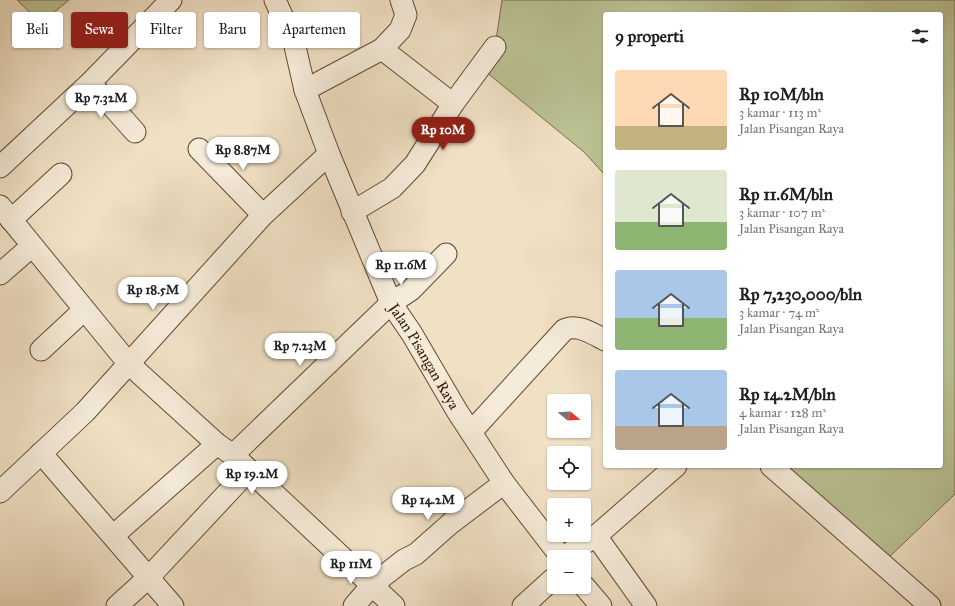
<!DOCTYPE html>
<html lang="id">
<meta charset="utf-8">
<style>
body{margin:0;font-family:"IM FELL Great Primer",serif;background:#f2f2f2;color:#202124;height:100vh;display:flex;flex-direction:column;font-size:15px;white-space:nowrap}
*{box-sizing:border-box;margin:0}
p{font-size:13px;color:#757577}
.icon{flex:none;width:22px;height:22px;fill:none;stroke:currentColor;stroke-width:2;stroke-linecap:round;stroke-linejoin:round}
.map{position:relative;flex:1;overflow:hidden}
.side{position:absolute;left:603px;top:12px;width:340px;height:456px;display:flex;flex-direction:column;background:#fff;border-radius:4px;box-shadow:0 1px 3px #0004}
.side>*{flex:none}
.top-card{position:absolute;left:12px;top:12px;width:380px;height:36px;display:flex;gap:8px}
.needle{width:26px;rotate:108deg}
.tools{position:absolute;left:547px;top:394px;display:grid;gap:8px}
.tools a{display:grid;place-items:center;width:44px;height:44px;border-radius:4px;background:#fff;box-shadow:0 1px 3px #0004;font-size:20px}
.price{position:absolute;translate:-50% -34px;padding:0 9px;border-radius:14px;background:#fff;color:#222;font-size:13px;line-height:26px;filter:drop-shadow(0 1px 2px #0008)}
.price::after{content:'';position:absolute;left:50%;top:24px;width:12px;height:9px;margin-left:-6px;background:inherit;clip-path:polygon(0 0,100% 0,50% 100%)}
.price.current{background:#8f2418;color:#fff}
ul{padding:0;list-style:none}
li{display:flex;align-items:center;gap:12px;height:100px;padding:0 12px}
li span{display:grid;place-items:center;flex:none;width:112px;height:80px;border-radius:4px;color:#555}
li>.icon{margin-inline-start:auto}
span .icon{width:48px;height:48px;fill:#fffc;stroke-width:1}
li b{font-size:17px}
h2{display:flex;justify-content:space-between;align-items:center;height:48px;padding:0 12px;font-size:17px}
.chip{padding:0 14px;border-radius:4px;background:#fff;box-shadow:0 1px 3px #0004;font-size:14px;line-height:36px}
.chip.current{background:#8f2418;color:#fff}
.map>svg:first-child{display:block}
.green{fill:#bac294;stroke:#766d4a}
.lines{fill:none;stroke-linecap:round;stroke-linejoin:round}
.minor-casing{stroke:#614a31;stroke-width:23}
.minor{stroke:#f5ebd9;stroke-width:21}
.labels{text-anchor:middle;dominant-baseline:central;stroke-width:3;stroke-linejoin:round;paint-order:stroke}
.street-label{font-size:15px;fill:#311800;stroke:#f5ebd9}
</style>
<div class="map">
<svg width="955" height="606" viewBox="0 0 955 606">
<rect width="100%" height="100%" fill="#f0e0c4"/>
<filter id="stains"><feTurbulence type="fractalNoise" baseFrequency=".005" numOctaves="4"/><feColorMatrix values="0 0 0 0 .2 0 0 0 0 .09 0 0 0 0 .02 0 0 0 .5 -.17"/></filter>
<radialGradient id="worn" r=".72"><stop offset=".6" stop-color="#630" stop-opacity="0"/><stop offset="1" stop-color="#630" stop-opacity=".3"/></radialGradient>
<g class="green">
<polygon points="17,0 69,0 41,23"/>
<polygon points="502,0 955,0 955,494 882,564 771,466 941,466 941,14 605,14 605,175 584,152 480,67 495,47"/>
</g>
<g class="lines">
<defs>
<g id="minor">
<path id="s1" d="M275 0 294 42 305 90 329 154 391 303 412 334 457 411 504 483 561 557"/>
<polyline points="382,49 453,104"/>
<polyline points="89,84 104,97 135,132"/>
<polyline points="305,90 382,49 400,30 406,15 401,0"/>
<polyline points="199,149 263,215"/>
<polyline points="0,167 89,84 171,0"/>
<polyline points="0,206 129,364 217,444 233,455 394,606"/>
<polyline points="352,212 392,188 415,164 453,104 495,47"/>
<polyline points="11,220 61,174"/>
<polyline points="0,274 32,246"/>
<polyline points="41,350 84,310"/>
<path d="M471 432 564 330C577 323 593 334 605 340"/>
<polyline points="41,453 173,606"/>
<polyline points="233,455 391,303 411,290 446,254"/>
<polyline points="771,466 930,606"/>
<polyline points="0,492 85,412 263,215 329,154"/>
<polyline points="114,535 217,444"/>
<polyline points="596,536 646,606"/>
<polyline points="563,557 596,536 676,466"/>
<polyline points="584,586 601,606"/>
<polyline points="117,606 149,577 249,470"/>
<polyline points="354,606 372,585 404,560 416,554 451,523 504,483"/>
<polyline points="523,606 554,578"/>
</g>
</defs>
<use href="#minor" class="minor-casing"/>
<use href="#minor" class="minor"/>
</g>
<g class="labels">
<g class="street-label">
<text stroke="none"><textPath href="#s1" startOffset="388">Jalan Pisangan Raya</textPath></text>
</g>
</g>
<rect width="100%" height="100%" filter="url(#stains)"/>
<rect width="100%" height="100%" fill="url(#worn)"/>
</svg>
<div class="tools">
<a><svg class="needle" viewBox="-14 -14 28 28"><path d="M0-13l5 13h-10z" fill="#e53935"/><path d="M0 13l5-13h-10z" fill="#757577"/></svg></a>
<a><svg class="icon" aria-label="locate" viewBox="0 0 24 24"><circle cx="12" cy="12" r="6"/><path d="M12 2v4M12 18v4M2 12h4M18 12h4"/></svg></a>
<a>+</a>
<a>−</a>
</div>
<b class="price" style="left:101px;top:119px">Rp 7.32M</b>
<b class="price current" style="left:443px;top:151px">Rp 10M</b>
<b class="price" style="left:243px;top:171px">Rp 8.87M</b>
<b class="price" style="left:401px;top:286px">Rp 11.6M</b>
<b class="price" style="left:153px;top:311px">Rp 18.5M</b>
<b class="price" style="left:300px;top:367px">Rp 7.23M</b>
<b class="price" style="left:252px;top:495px">Rp 19.2M</b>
<b class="price" style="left:428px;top:521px">Rp 14.2M</b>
<b class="price" style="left:351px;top:585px">Rp 11M</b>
<div class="top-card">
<a class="chip">Beli</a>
<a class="chip current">Sewa</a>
<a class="chip">Filter</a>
<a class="chip">Baru</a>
<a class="chip">Apartemen</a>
</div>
<section class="side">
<h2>9 properti<svg class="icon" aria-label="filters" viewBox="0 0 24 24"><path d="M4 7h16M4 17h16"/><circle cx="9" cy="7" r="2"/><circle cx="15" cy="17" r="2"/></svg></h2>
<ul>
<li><span style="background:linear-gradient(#ffd9b3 70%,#c2b280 0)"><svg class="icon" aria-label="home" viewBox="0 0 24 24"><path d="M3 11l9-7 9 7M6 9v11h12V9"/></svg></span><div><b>Rp 10M/bln</b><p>3 kamar · 113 m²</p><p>Jalan Pisangan Raya</p></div></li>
<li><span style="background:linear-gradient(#dfe7d0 65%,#8fb573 0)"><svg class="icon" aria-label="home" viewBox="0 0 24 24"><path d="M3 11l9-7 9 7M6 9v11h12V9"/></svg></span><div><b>Rp 11.6M/bln</b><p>3 kamar · 107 m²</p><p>Jalan Pisangan Raya</p></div></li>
<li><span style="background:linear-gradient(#a9c7e8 60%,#8fb573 0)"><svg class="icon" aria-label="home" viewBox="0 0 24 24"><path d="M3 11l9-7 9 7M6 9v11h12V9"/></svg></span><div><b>Rp 7,230,000/bln</b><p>3 kamar · 74 m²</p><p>Jalan Pisangan Raya</p></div></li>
<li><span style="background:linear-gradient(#a9c7e8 70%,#b9a48a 0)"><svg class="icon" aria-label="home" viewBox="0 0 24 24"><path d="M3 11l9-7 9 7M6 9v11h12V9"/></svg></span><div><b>Rp 14.2M/bln</b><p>4 kamar · 128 m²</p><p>Jalan Pisangan Raya</p></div></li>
</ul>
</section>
</div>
